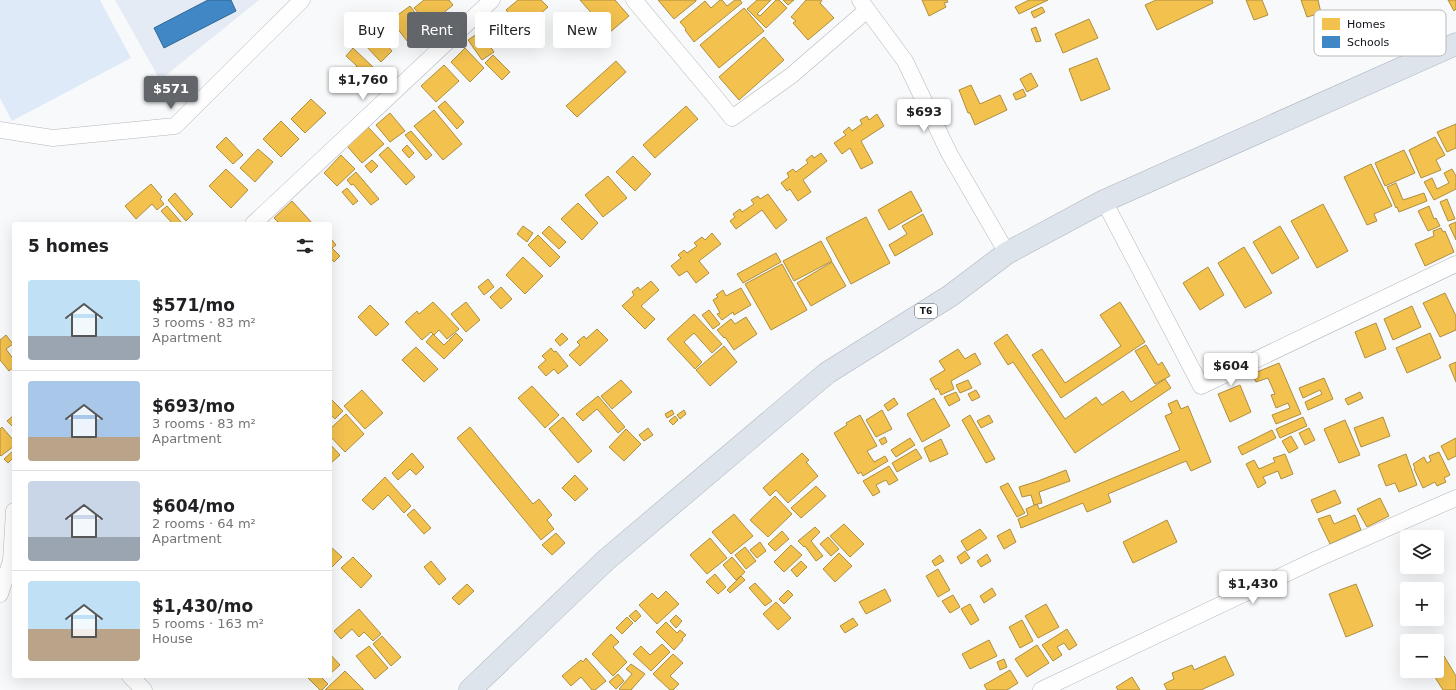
<!DOCTYPE html>
<meta charset="utf-8">
<style>
body{margin:0;font-family:"DejaVu Sans",sans-serif;background:#f6f6f6;color:#202124;height:100vh;display:flex;flex-direction:column;font-size:15px;white-space:nowrap}
*{box-sizing:border-box;margin:0}
p{font-size:13px;color:#757577}
.icon{flex:none;width:22px;height:22px;fill:none;stroke:currentColor;stroke-width:2;stroke-linecap:round;stroke-linejoin:round}
.map{position:relative;flex:1;overflow:hidden}
.details{position:absolute;left:12px;top:222px;width:320px;height:456px;display:flex;flex-direction:column;background:#fff;border-radius:4px;box-shadow:0 4px 16px #0002}
.details>*{flex:none}
.guide{position:absolute;left:344px;top:12px;width:380px;height:36px;display:flex;gap:8px}
.tools{position:absolute;left:1400px;top:530px;display:grid;gap:8px}
.tools a{display:grid;place-items:center;width:44px;height:44px;border-radius:4px;background:#fff;box-shadow:0 4px 16px #0002;font-size:20px}
.price{position:absolute;translate:-50% -34px;padding:0 9px;border-radius:4px;background:#fff;color:#222;font-size:13px;line-height:26px;filter:drop-shadow(0 1px 2px #0008)}
.price::after{content:'';position:absolute;left:50%;top:24px;width:12px;height:9px;margin-left:-6px;background:inherit;clip-path:polygon(0 0,100% 0,50% 100%)}
.price.selected{background:#62656a;color:#fff}
ul{padding:0;list-style:none}
li{display:flex;align-items:center;gap:12px;height:100px;padding:0 16px}
li+li{border-top:1px solid #e0e0e0}
li span{display:grid;place-items:center;flex:none;width:112px;height:80px;border-radius:4px;color:#555}
li>.icon{margin-inline-start:auto}
span .icon{width:48px;height:48px;fill:#fffc;stroke-width:1}
li b{font-size:17px}
h2{display:flex;justify-content:space-between;align-items:center;height:48px;padding:0 16px;font-size:17px}
.pill{padding:0 14px;border-radius:4px;background:#fff;box-shadow:0 4px 16px #0002;font-size:14px;line-height:36px}
.pill.selected{background:#62656a;color:#fff}
.map>svg:first-child{display:block}
.built{fill:#e4ebf4}
.green{fill:#dfeaf9}
.homes{fill:#f2c14e;stroke:#ae8e3f}
.schools{fill:#3f88c5;stroke:#316692}
.lines{fill:none;stroke-linecap:round;stroke-linejoin:round}
.street-casing{stroke:#b4b8bc;stroke-width:17}
.highway-casing{stroke:#acb4bd;stroke-width:23}
.street{stroke:#fefefe;stroke-width:16}
.highway{stroke:#dee4ec;stroke-width:22}
.labels{text-anchor:middle;dominant-baseline:central;stroke-width:4;stroke-linejoin:round;paint-order:stroke}
.shield{fill:#fff;stroke:#585c60;stroke-width:1}
.shield-label{font-size:9px;font-weight:bold;fill:#11161c}
.key{fill:#fff;stroke:#b8b9bb;stroke-width:1}
.key-label{font-size:11px;fill:#11161c}
</style>
<div class="map">
<svg width="1456" height="690" viewBox="0 0 1456 690">
<rect width="100%" height="100%" fill="#f7f9fb"/>
<polygon class="built" points="115,0 259,0 160,80"/>
<polygon class="green" points="0,0 100,0 131,58 12,121 0,98"/>
<g class="homes">
<polygon points="424,0 449,0 453,5 429,25 414,8"/>
<polygon points="518,0 541,0 548,7 523,29 506,10"/>
<polygon points="580,0 615,0 629,16 609,33"/>
<polygon points="658,0 696,0 696,1 674,19"/>
<polygon points="720,0 722,0 727,6 735,0 740,0 742,3 694,42 685,30 686,29 680,22 705,1 711,8"/>
<polygon points="757,0 771,0 757,14 760,16 776,0 779,0 787,8 766,28 747,9"/>
<polygon points="783,0 794,0 788,5"/>
<polygon points="806,0 822,0 820,3 834,18 808,40 793,23 796,21 791,17"/>
<polygon points="922,0 947,0 948,2 944,3 946,7 929,16"/>
<polygon points="1029,0 1048,0 1019,14 1015,7"/>
<polygon points="1156,0 1212,0 1213,3 1157,30 1145,5"/>
<polygon points="1246,0 1262,0 1268,15 1254,20"/>
<polygon points="1301,0 1318,0 1321,13 1307,17"/>
<polygon points="1448,0 1456,0 1456,9 1454,11"/>
<polygon points="410,6 426,27 407,41 391,20"/>
<polygon points="1042,7 1045,12 1034,18 1031,12"/>
<polygon points="744,8 764,31 719,68 700,45"/>
<polygon points="496,18 510,37 502,43 501,41 493,47 484,34 492,29 488,24"/>
<polygon points="1089,19 1098,38 1063,53 1055,34"/>
<polygon points="382,26 399,44 394,48 378,30"/>
<polygon points="1036,27 1041,41 1036,42 1031,29"/>
<polygon points="480,32 494,52 482,60 468,40"/>
<polygon points="376,33 392,51 381,62 364,44"/>
<polygon points="764,37 784,60 739,100 719,77"/>
<polygon points="353,48 373,67 360,82 350,72 357,66 346,56"/>
<polygon points="465,48 484,68 470,82 451,62"/>
<polygon points="493,55 510,72 502,80 485,63"/>
<polygon points="1097,58 1110,89 1081,101 1069,69"/>
<polygon points="616,61 626,72 577,117 566,106"/>
<polygon points="444,65 459,81 436,102 421,86"/>
<polygon points="1031,73 1038,86 1027,92 1020,79"/>
<polygon points="971,85 980,104 1000,95 1007,110 975,125 970,113 968,113 959,90"/>
<polygon points="1023,89 1026,96 1016,100 1013,94"/>
<polygon points="311,99 326,113 305,133 291,119"/>
<polygon points="445,101 464,122 457,129 438,107"/>
<polygon points="686,106 698,119 655,158 643,145"/>
<polygon points="434,110 462,144 443,160 414,126"/>
<polygon points="390,113 405,131 390,142 376,125"/>
<polygon points="877,114 884,126 861,141 873,163 861,169 850,148 842,154 834,143 846,135 843,132 849,127 852,131 862,124 860,120 867,116 869,120"/>
<polygon points="281,121 299,139 281,157 263,139"/>
<polygon points="1456,124 1456,148 1447,152 1437,132"/>
<polygon points="368,127 384,144 362,163 347,146"/>
<polygon points="411,131 432,155 426,160 405,135"/>
<polygon points="226,137 243,155 233,164 216,147"/>
<polygon points="1435,137 1445,155 1436,160 1441,170 1421,178 1409,150"/>
<polygon points="407,145 414,153 409,158 402,150"/>
<polygon points="388,147 415,177 406,185 379,155"/>
<polygon points="258,149 273,162 255,182 240,168"/>
<polygon points="1404,150 1415,173 1385,186 1375,163"/>
<polygon points="821,153 827,161 803,180 811,192 798,201 790,189 787,191 781,183 789,177 787,173 793,169 796,172 808,163 806,160 812,155 814,158"/>
<polygon points="341,155 355,169 337,186 324,173"/>
<polygon points="633,156 651,174 635,191 616,172"/>
<polygon points="372,160 378,166 371,173 365,166"/>
<polygon points="1371,164 1392,206 1374,214 1377,221 1367,225 1344,177"/>
<polygon points="226,169 248,190 231,208 209,186"/>
<polygon points="1452,169 1456,176 1456,189 1434,200 1424,182 1432,178 1437,189 1449,183 1444,173"/>
<polygon points="356,172 379,199 371,205 353,184 351,185 347,180"/>
<polygon points="608,176 627,198 603,217 585,195"/>
<polygon points="1396,183 1403,200 1424,193 1427,201 1399,212 1397,207 1396,208 1387,187"/>
<polygon points="151,184 162,197 160,199 164,204 157,210 152,204 136,219 125,206"/>
<polygon points="347,188 358,201 353,205 342,192"/>
<polygon points="911,191 922,211 889,230 878,210"/>
<polygon points="175,193 193,214 186,221 168,200"/>
<polygon points="768,194 787,220 776,229 762,210 736,229 730,221 735,217 733,214 740,209 742,212 754,204 751,200 758,196 760,199"/>
<polygon points="1447,199 1455,219 1448,221 1440,202"/>
<polygon points="292,201 313,224 280,224 274,218"/>
<polygon points="578,203 598,223 582,240 561,219"/>
<polygon points="1323,204 1348,251 1317,268 1291,221"/>
<polygon points="167,206 181,222 179,224 173,224 161,211"/>
<polygon points="1429,206 1434,219 1436,218 1440,226 1428,231 1418,211"/>
<polygon points="923,214 933,234 895,256 889,245 907,234 902,226"/>
<polygon points="866,217 890,263 851,284 826,238"/>
<polygon points="1456,222 1456,240 1449,225"/>
<polygon points="523,226 533,233 527,242 517,234"/>
<polygon points="549,226 566,242 559,249 542,233"/>
<polygon points="1280,226 1299,258 1272,274 1253,242"/>
<polygon points="1441,228 1443,232 1445,231 1454,252 1425,266 1415,244 1434,236 1433,231"/>
<polygon points="712,233 721,244 699,261 709,273 696,283 687,271 679,276 671,266 681,258 678,255 684,250 687,253 697,246 694,243 702,237 705,240"/>
<polygon points="538,235 560,257 550,267 528,245"/>
<polygon points="332,240 336,245 332,248 340,256 334,262 330,257 330,241"/>
<polygon points="821,241 832,261 794,281 783,261"/>
<polygon points="1244,247 1272,293 1245,308 1218,263"/>
<polygon points="776,253 781,262 743,283 737,274"/>
<polygon points="523,257 543,276 525,294 506,275"/>
<polygon points="832,262 846,286 811,306 797,283"/>
<polygon points="782,264 807,310 771,330 745,284"/>
<polygon points="1208,267 1224,295 1200,310 1183,283"/>
<polygon points="488,279 494,287 484,295 478,287"/>
<polygon points="651,281 659,290 641,306 655,319 645,329 622,306 634,295 632,292 638,287 640,290"/>
<polygon points="501,287 512,299 501,309 490,297"/>
<polygon points="741,288 751,305 734,315 733,312 722,320 717,314 720,313 713,300 718,297 716,295 723,290 726,296"/>
<polygon points="1445,293 1456,316 1456,330 1440,337 1423,303"/>
<polygon points="433,302 459,329 447,339 439,330 434,335 431,332 422,340 405,322 417,311 419,314"/>
<polygon points="466,302 480,320 466,332 451,314"/>
<polygon points="1120,302 1145,342 1061,398 1032,355 1042,349 1065,383 1121,346 1100,315"/>
<polygon points="370,305 389,324 376,336 358,317"/>
<polygon points="1412,306 1421,327 1393,340 1384,319"/>
<polygon points="709,310 720,324 713,329 702,315"/>
<polygon points="694,314 722,344 712,353 694,333 684,342 702,362 695,369 667,339"/>
<polygon points="746,317 757,334 734,350 725,337 724,338 717,330 731,319 735,324"/>
<polygon points="1376,323 1386,349 1365,358 1355,332"/>
<polygon points="597,329 608,340 580,366 569,355 580,345 577,342 584,336 586,339"/>
<polygon points="456,333 463,340 444,359 426,342 433,334 444,345"/>
<polygon points="562,333 568,339 560,346 555,340"/>
<polygon points="1430,333 1441,358 1407,373 1396,348"/>
<polygon points="1007,334 1065,419 1096,397 1102,405 1123,391 1131,402 1165,379 1171,388 1075,453 1013,362 1008,365 994,343"/>
<polygon points="6,335 13,344 6,349 14,360 14,367 9,371 0,360 0,340"/>
<polygon points="1146,345 1158,365 1162,362 1170,376 1155,384 1135,351"/>
<polygon points="724,346 737,362 710,386 696,370"/>
<polygon points="416,347 438,369 424,382 402,360"/>
<polygon points="551,348 554,352 556,351 568,366 558,374 554,369 546,376 538,367 546,360 542,356"/>
<polygon points="958,349 965,359 975,353 981,364 951,381 954,389 941,395 938,388 936,390 930,379 945,370 939,361"/>
<polygon points="1456,362 1456,382 1449,365"/>
<polygon points="1279,363 1301,414 1276,424 1272,415 1290,408 1288,403 1276,408 1271,395 1275,394 1268,378 1256,382 1252,374"/>
<polygon points="1324,378 1333,399 1308,410 1305,402 1322,394 1320,390 1303,398 1299,388"/>
<polygon points="621,380 632,392 612,409 601,396"/>
<polygon points="968,380 972,388 960,393 956,385"/>
<polygon points="1240,385 1251,412 1230,422 1218,394"/>
<polygon points="532,386 559,415 545,428 518,398"/>
<polygon points="362,390 383,413 365,429 344,406"/>
<polygon points="976,390 980,397 972,401 968,394"/>
<polygon points="956,392 960,400 949,406 944,397"/>
<polygon points="1360,392 1363,398 1348,405 1345,399"/>
<polygon points="598,396 625,427 618,433 597,409 583,421 576,414"/>
<polygon points="330,398 343,411 335,419 330,414"/>
<polygon points="894,398 898,404 888,411 884,405"/>
<polygon points="934,398 950,426 922,442 907,414"/>
<polygon points="1177,400 1181,409 1188,406 1211,462 1191,471 1186,461 1108,494 1111,502 1087,512 1083,503 1021,528 1018,519 1028,515 1026,509 1037,504 1039,509 1180,450 1165,416 1172,413 1168,404"/>
<polygon points="672,410 674,414 667,418 665,414"/>
<polygon points="684,410 686,414 680,419 677,415"/>
<polygon points="882,410 892,429 876,437 866,420"/>
<polygon points="346,414 364,434 345,452 330,436 330,429"/>
<polygon points="14,415 14,428 7,421"/>
<polygon points="860,415 877,446 867,451 874,462 885,456 888,461 863,476 861,472 858,474 834,433 847,425 846,423"/>
<polygon points="970,415 995,459 986,463 962,420"/>
<polygon points="989,415 993,422 981,428 977,421"/>
<polygon points="675,416 678,420 673,425 669,421"/>
<polygon points="563,417 592,451 578,463 549,429"/>
<polygon points="1303,417 1307,426 1280,438 1276,429"/>
<polygon points="1383,417 1390,436 1361,447 1354,428"/>
<polygon points="1345,420 1360,455 1339,463 1324,429"/>
<polygon points="2,427 14,441 14,446 1,456 0,455 0,429"/>
<polygon points="470,427 533,504 539,499 552,515 547,520 554,529 541,540 457,438"/>
<polygon points="648,428 653,435 644,441 639,435"/>
<polygon points="1309,428 1315,440 1305,445 1299,433"/>
<polygon points="626,429 641,444 624,461 609,447"/>
<polygon points="1272,430 1276,438 1242,455 1238,447"/>
<polygon points="1291,436 1298,448 1289,453 1282,441"/>
<polygon points="885,437 887,442 882,445 879,440"/>
<polygon points="910,438 915,445 896,457 891,450"/>
<polygon points="1456,438 1456,456 1448,460 1441,446"/>
<polygon points="941,439 948,454 930,462 924,448"/>
<polygon points="330,444 340,455 330,464"/>
<polygon points="916,449 922,458 897,472 892,463"/>
<polygon points="14,450 14,457 8,463 4,459"/>
<polygon points="1439,452 1450,475 1444,478 1446,482 1437,486 1435,482 1423,488 1414,469 1415,468 1413,464 1424,457 1427,463 1431,461 1429,456"/>
<polygon points="412,453 424,467 416,475 410,469 398,480 392,473"/>
<polygon points="802,453 809,460 806,462 818,476 788,503 776,490 770,496 763,488"/>
<polygon points="1285,454 1293,474 1281,479 1278,471 1263,477 1266,483 1258,488 1246,464 1254,460 1259,469 1275,462 1273,458"/>
<polygon points="1406,454 1417,485 1399,492 1395,483 1386,486 1378,465"/>
<polygon points="889,466 898,480 889,485 886,480 876,485 880,492 873,496 863,481"/>
<polygon points="1066,470 1070,481 1039,492 1042,503 1034,505 1031,495 1022,497 1019,487 1038,481"/>
<polygon points="575,475 588,489 575,501 562,488"/>
<polygon points="385,477 411,506 404,513 388,495 373,510 362,500"/>
<polygon points="1008,483 1025,513 1017,517 1000,487"/>
<polygon points="816,486 826,496 801,518 791,508"/>
<polygon points="1335,490 1341,503 1317,513 1311,500"/>
<polygon points="775,496 792,514 768,537 750,520"/>
<polygon points="1380,498 1389,516 1367,527 1357,509"/>
<polygon points="414,509 431,528 424,534 407,515"/>
<polygon points="734,514 753,536 731,554 712,532"/>
<polygon points="1330,515 1334,524 1355,515 1361,530 1330,544 1318,519"/>
<polygon points="1167,520 1177,542 1133,563 1123,542"/>
<polygon points="844,524 864,544 850,557 830,536"/>
<polygon points="815,527 820,532 811,541 823,556 816,561 805,546 804,547 798,541"/>
<polygon points="980,529 987,538 967,551 961,541"/>
<polygon points="1010,529 1016,542 1004,549 997,536"/>
<polygon points="782,531 789,539 775,551 768,544"/>
<polygon points="556,533 565,543 552,555 542,545"/>
<polygon points="828,537 839,549 831,556 820,544"/>
<polygon points="710,538 727,558 707,574 690,555"/>
<polygon points="760,542 766,551 757,558 750,550"/>
<polygon points="791,545 802,555 784,572 774,562"/>
<polygon points="330,546 342,557 330,569"/>
<polygon points="745,547 756,561 746,569 735,555"/>
<polygon points="965,551 970,558 961,564 957,557"/>
<polygon points="839,553 852,566 835,582 823,569"/>
<polygon points="987,554 991,561 981,567 977,561"/>
<polygon points="940,555 944,561 935,566 932,561"/>
<polygon points="353,557 372,576 361,588 341,568"/>
<polygon points="732,557 745,572 736,580 723,565"/>
<polygon points="431,561 446,579 439,585 424,567"/>
<polygon points="801,561 807,567 797,577 791,570"/>
<polygon points="938,569 950,590 938,597 926,576"/>
<polygon points="715,574 726,587 718,594 706,582"/>
<polygon points="741,576 745,580 730,593 727,590"/>
<polygon points="755,583 772,601 765,606 749,588"/>
<polygon points="467,584 474,591 459,605 452,598"/>
<polygon points="1356,584 1373,626 1346,637 1329,594"/>
<polygon points="992,588 996,595 984,603 980,596"/>
<polygon points="885,589 891,601 866,614 859,602"/>
<polygon points="788,590 793,595 784,604 779,599"/>
<polygon points="666,591 679,604 657,624 639,605 652,593 658,599"/>
<polygon points="953,595 960,607 950,613 942,601"/>
<polygon points="776,602 791,618 778,630 763,614"/>
<polygon points="970,604 979,620 971,625 961,609"/>
<polygon points="1046,604 1059,627 1038,638 1025,616"/>
<polygon points="359,609 381,634 373,641 364,632 359,637 352,629 341,639 334,631"/>
<polygon points="636,610 641,616 635,622 629,616"/>
<polygon points="676,615 682,621 676,628 670,621"/>
<polygon points="627,617 633,623 622,634 616,628"/>
<polygon points="853,618 858,625 845,633 840,626"/>
<polygon points="1022,620 1033,641 1020,648 1009,627"/>
<polygon points="666,622 677,633 680,630 686,635 682,639 683,640 674,650 656,632"/>
<polygon points="1067,629 1077,645 1069,650 1064,643 1057,647 1062,655 1053,661 1042,645"/>
<polygon points="611,634 619,642 613,647 627,662 613,676 592,654"/>
<polygon points="382,636 401,657 391,666 373,644"/>
<polygon points="989,640 997,656 970,669 962,654"/>
<polygon points="662,644 670,652 651,671 633,654 641,646 650,655"/>
<polygon points="1037,645 1049,663 1027,677 1015,659"/>
<polygon points="369,646 388,668 375,679 356,656"/>
<polygon points="330,654 340,665 330,674"/>
<polygon points="673,654 683,663 670,676 679,684 673,690 670,690 653,674"/>
<polygon points="1225,656 1234,675 1201,690 1167,690 1164,684 1174,679 1172,673 1192,665 1194,670"/>
<polygon points="1444,656 1456,676 1456,690 1443,690 1431,671 1437,671 1437,660"/>
<polygon points="586,658 606,681 595,690 592,690 581,677 571,686 562,676 581,660 583,662"/>
<polygon points="1004,659 1007,667 1000,670 997,662"/>
<polygon points="631,664 645,674 631,690 621,690 619,689 632,674 626,669"/>
<polygon points="1010,670 1018,683 1007,690 987,690 984,685"/>
<polygon points="345,671 364,690 325,690"/>
<polygon points="618,674 624,681 616,689 609,682"/>
<polygon points="306,676 320,676 328,684 322,690 320,690"/>
<polygon points="1132,677 1140,690 1118,690 1116,687"/>
</g>
<polygon class="schools" points="208,0 231,0 236,11 164,48 154,28"/>
<g class="lines">
<defs>
<g id="street">
<polyline points="634,0 716,98 732,118 792,75 867,10"/>
<polyline points="860,0 905,61 949,153 1007,253"/>
<polyline points="0,130 53,138 175,126 302,0"/>
<polyline points="1104,201 1201,386 1456,264"/>
<polyline points="253,224 492,0"/>
<polyline points="14,511 11,561 14,564"/>
<polyline points="0,594 11,561"/>
<polyline points="130,676 144,690"/>
<polyline points="1041,690 1317,559 1456,498"/>
</g>
<polyline id="highway" points="470,690 606,560 827,373 950,296 1007,253 1104,201 1456,44"/>
</defs>
<use href="#street" class="street-casing"/>
<use href="#highway" class="highway-casing"/>
<use href="#street" class="street"/>
<use href="#highway" class="highway"/>
</g>
<g class="labels">
<rect class="shield" x="915" y="304" width="22" height="14" rx="3"/>
<g class="shield-label">
<text x="926" y="311">T6</text>
</g>
</g>
<rect x="1314" y="10" width="132" height="46" rx="6" class="key"/>
<rect x="1322" y="18" width="18" height="12" fill="#f2c14e"/>
<rect x="1322" y="36" width="18" height="12" fill="#3f88c5"/>
<g class="key-label">
<text x="1347" y="28">Homes</text>
<text x="1347" y="46">Schools</text>
</g>
</svg>
<div class="tools">
<a><svg class="icon" aria-label="layers" viewBox="0 0 24 24"><path d="M12 4l9 5-9 5-9-5zM3 14l9 5 9-5"/></svg></a>
<a>+</a>
<a>−</a>
</div>
<b class="price" style="left:363px;top:101px">$1,760</b>
<b class="price selected" style="left:171px;top:110px">$571</b>
<b class="price" style="left:924px;top:133px">$693</b>
<b class="price" style="left:1231px;top:387px">$604</b>
<b class="price" style="left:1253px;top:605px">$1,430</b>
<div class="guide">
<a class="pill">Buy</a>
<a class="pill selected">Rent</a>
<a class="pill">Filters</a>
<a class="pill">New</a>
</div>
<section class="details">
<h2>5 homes<svg class="icon" aria-label="filters" viewBox="0 0 24 24"><path d="M4 7h16M4 17h16"/><circle cx="9" cy="7" r="2"/><circle cx="15" cy="17" r="2"/></svg></h2>
<ul>
<li><span style="background:linear-gradient(#bfe0f5 70%,#9aa5b1 0)"><svg class="icon" aria-label="home" viewBox="0 0 24 24"><path d="M3 11l9-7 9 7M6 9v11h12V9"/></svg></span><div><b>$571/mo</b><p>3 rooms · 83 m²</p><p>Apartment</p></div></li>
<li><span style="background:linear-gradient(#a9c7e8 70%,#b9a48a 0)"><svg class="icon" aria-label="home" viewBox="0 0 24 24"><path d="M3 11l9-7 9 7M6 9v11h12V9"/></svg></span><div><b>$693/mo</b><p>3 rooms · 83 m²</p><p>Apartment</p></div></li>
<li><span style="background:linear-gradient(#c9d6e8 70%,#9aa5b1 0)"><svg class="icon" aria-label="home" viewBox="0 0 24 24"><path d="M3 11l9-7 9 7M6 9v11h12V9"/></svg></span><div><b>$604/mo</b><p>2 rooms · 64 m²</p><p>Apartment</p></div></li>
<li><span style="background:linear-gradient(#bfe0f5 60%,#b9a48a 0)"><svg class="icon" aria-label="home" viewBox="0 0 24 24"><path d="M3 11l9-7 9 7M6 9v11h12V9"/></svg></span><div><b>$1,430/mo</b><p>5 rooms · 163 m²</p><p>House</p></div></li>
</ul>
</section>
</div>
